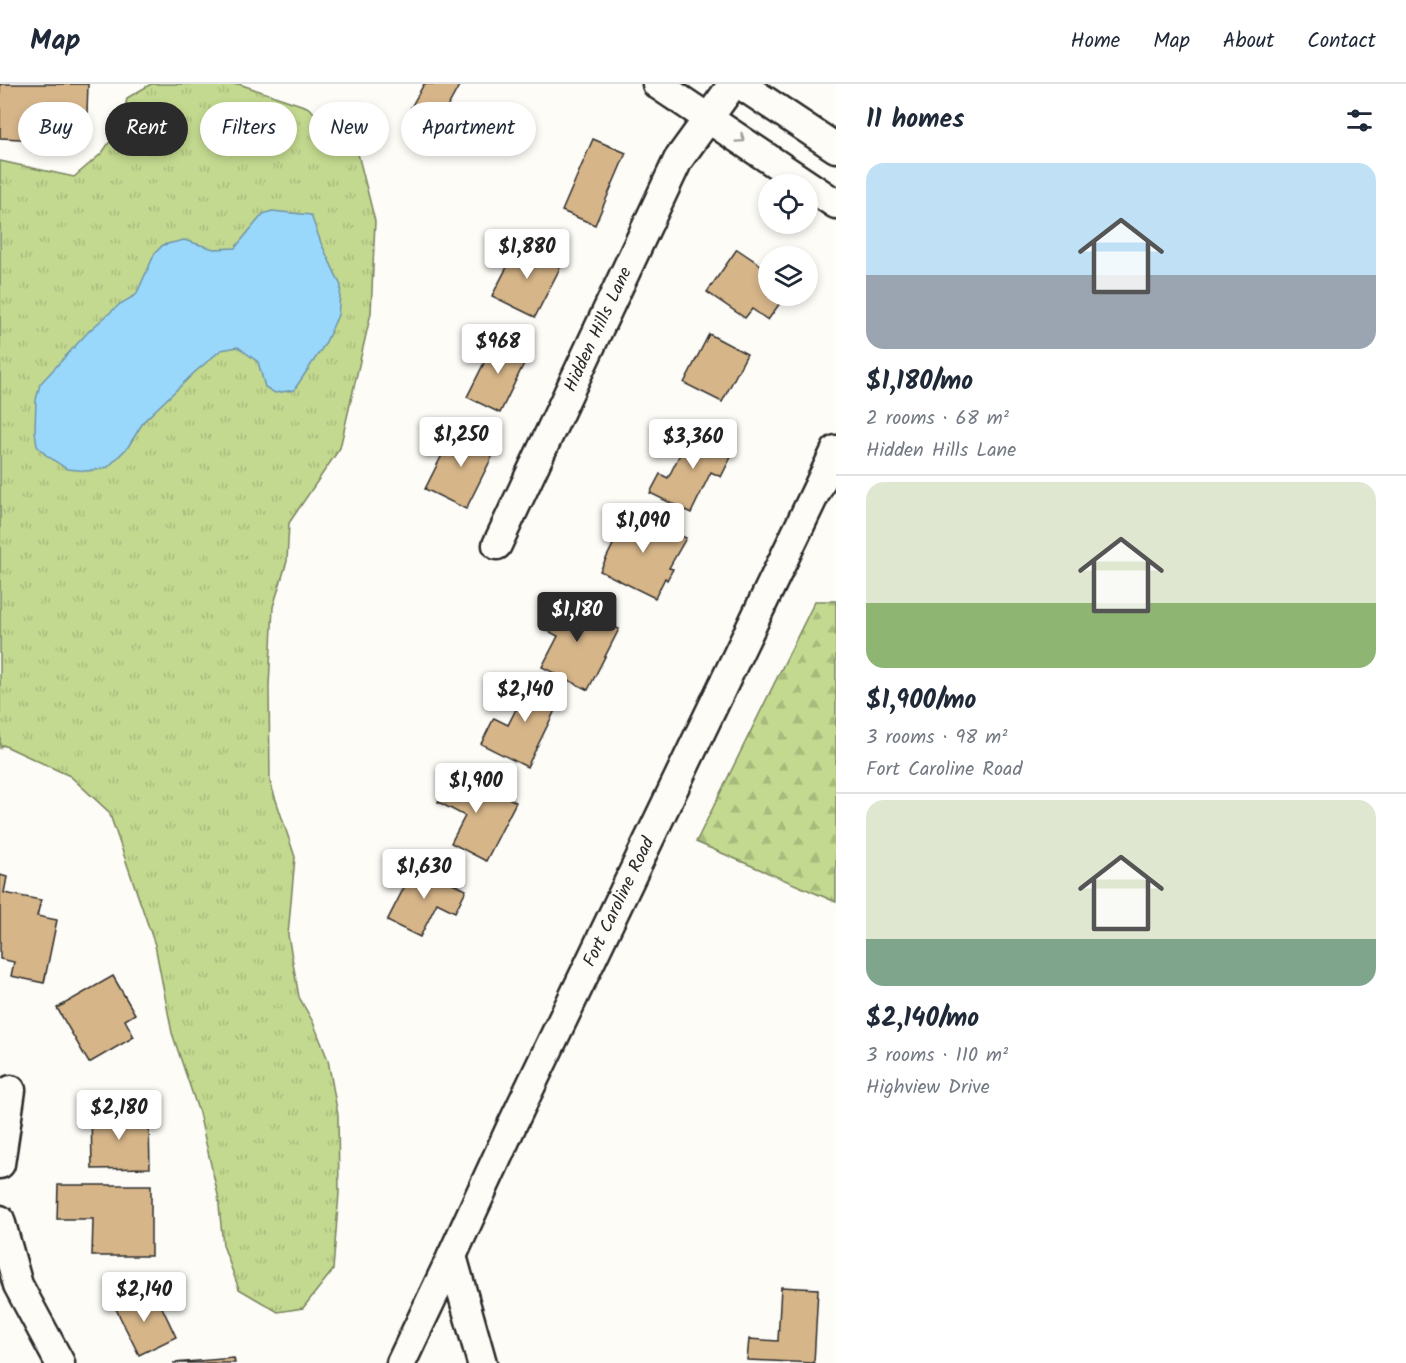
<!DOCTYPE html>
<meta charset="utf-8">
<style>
body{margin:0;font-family:Kalam,sans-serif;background:#f2f2f3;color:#1f2937;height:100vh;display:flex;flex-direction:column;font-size:22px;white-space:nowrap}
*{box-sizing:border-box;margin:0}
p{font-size:20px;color:#747a83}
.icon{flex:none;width:33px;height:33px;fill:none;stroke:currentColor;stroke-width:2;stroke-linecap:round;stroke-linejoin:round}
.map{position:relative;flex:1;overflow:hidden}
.sheet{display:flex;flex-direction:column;background:#fff;width:570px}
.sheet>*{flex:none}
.top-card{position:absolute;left:18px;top:18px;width:570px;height:54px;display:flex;gap:12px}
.controls{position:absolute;left:758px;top:90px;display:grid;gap:12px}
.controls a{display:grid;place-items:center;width:60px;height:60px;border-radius:50%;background:#fff;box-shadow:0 3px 9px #0003;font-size:30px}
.price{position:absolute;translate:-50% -51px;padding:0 14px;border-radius:6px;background:#fff;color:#222;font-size:20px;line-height:39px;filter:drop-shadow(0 2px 3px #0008)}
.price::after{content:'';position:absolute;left:50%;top:36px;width:18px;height:14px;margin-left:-9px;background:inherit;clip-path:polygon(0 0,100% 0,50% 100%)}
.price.selected{background:#2b2b2b;color:#fff}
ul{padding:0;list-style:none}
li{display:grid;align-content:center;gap:12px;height:318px;padding:0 30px}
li+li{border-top:2px solid #e0e1e3}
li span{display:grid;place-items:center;height:186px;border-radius:18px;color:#555}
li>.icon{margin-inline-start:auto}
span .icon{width:108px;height:108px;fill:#fffc;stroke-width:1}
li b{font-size:26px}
h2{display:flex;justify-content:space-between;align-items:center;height:72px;padding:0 30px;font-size:26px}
.tag{padding:0 21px;border-radius:27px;background:#fff;box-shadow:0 3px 9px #0003;font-size:21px;line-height:54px}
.tag.selected{background:#2b2b2b;color:#fff}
header{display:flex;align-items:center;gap:36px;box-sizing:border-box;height:84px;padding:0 30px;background:#fff;border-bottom:2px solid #e0e1e3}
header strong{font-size:28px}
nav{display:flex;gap:33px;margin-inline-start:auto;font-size:21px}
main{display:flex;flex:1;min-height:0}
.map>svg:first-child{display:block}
.grass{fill:url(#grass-tufts);stroke:#77825d;stroke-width:1.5}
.forest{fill:url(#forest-firs);stroke:#77825d;stroke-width:1.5}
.water{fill:#9ad8fb;stroke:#6e93a8;stroke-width:1.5}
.building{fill:#d6b589;stroke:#2b2b2b;stroke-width:1.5}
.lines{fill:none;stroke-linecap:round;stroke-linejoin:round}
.minor-casing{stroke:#2b2b2b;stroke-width:33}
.minor{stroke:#fdfcf7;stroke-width:28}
.oneway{stroke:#9e9e9b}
.labels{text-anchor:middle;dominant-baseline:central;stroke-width:6;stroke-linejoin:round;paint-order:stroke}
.street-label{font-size:18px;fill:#2b2b2b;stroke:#fdfcf7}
</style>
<header>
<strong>Map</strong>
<nav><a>Home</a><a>Map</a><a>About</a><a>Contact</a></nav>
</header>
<main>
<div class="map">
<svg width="836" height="1279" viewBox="0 0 836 1279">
<defs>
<pattern id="grass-tufts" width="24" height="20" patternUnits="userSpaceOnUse" patternTransform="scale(1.5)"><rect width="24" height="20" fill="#c3d98f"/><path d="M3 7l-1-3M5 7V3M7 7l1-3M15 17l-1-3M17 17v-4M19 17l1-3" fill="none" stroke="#a8ba7c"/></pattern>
<pattern id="forest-firs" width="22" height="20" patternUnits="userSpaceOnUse" patternTransform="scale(1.5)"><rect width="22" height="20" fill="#c3d98f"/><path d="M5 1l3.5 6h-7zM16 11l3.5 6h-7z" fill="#a8ba7c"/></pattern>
</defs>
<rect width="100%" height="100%" fill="#fdfcf7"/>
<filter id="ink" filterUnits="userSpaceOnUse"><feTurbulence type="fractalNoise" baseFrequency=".0167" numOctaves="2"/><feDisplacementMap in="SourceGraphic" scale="12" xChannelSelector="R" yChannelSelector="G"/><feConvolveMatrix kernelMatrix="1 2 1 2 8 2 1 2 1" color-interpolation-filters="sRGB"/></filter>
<g filter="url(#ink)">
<polygon class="grass" points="151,0 239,0 307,23 356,62 375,137 371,229 340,364 289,439 287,477 273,523 269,602 270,698 295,773 288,851 299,913 313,938 328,976 338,1031 339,1109 333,1186 303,1224 278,1228 239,1205 223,1161 218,1111 199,1029 172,949 155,861 109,728 70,692 3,661 0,664 0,77 74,93 102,69 122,40 127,14"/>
<polygon class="forest" points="815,517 836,517 836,818 696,758"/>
<polygon class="water" points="272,127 311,131 321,159 341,202 338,231 325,260 294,306 275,309 265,303 258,278 238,263 221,266 195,288 144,337 128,363 108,383 88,387 67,385 46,371 37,362 35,347 36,316 40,300 89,247 120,220 136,211 155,169 163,161 184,156 214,165 235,164 263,130"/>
<g class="building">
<polygon points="0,0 88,0 87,30 43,29 42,56 0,54"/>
<polygon points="424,0 460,0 437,42 409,27"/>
<polygon points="593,55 626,69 595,141 562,127"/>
<polygon points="520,158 562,180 535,233 492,212"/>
<polygon points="737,165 768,186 768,212 785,212 768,236 752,225 745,234 707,208"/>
<polygon points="709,250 747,270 722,318 684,299"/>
<polygon points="497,253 529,269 500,329 467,313"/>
<polygon points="456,343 497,363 466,425 425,405"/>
<polygon points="693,344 735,365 721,393 711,388 691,429 650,409 660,390 668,394"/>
<polygon points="630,426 686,454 669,484 673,485 667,496 665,494 655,514 600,487"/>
<polygon points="558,513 619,545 588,606 542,583 558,552 542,544"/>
<polygon points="533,592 564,608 527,683 481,660 494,634 508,641"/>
<polygon points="454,686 516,718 486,777 451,759 465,732 438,718"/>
<polygon points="416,780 466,806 455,828 437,819 420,853 387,837"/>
<polygon points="0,791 7,793 4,809 41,816 37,832 57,836 44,899 11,892 14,878 0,875"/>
<polygon points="113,892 135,930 125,936 134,953 89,979 57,924"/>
<polygon points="91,1026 131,1026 131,1042 149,1042 150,1084 92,1085"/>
<polygon points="58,1101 151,1101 151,1172 92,1172 93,1135 57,1135"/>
<polygon points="781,1203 818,1205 814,1279 747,1276 749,1255 778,1257"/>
<polygon points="137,1207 144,1222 158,1215 176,1253 139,1271 113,1219"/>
<polygon points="234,1274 235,1279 173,1279"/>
</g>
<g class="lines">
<defs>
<g id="minor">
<polyline points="657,0 836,120"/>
<polyline points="740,0 836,64"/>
<path id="s1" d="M497 461 678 76 733 0"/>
<polyline points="0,1080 11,1006"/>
<polyline points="0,1136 18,1201 60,1279"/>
<polyline points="452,1172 482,1279"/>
<path id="s2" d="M401 1279 452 1172 512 1041 836 366"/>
</g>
</defs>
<use href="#minor" class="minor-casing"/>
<use href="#minor" class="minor"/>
</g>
<defs><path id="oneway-chevron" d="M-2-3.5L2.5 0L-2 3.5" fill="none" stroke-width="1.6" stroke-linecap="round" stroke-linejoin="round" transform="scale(1.5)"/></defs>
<use class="oneway" href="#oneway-chevron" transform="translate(741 55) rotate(34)"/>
</g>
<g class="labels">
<g class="street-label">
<text stroke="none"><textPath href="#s1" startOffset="238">Hidden Hills Lane</textPath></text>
<text stroke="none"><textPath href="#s2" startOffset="510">Fort Caroline Road</textPath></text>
</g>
</g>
</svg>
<div class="controls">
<a><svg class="icon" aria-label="locate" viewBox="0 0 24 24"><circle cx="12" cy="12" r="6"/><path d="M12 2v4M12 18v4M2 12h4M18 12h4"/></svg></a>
<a><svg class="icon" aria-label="layers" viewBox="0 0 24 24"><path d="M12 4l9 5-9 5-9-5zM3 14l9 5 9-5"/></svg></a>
</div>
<b class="price" style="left:527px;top:196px">$1,880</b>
<b class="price" style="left:498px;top:291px">$968</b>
<b class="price" style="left:461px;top:384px">$1,250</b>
<b class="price" style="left:693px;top:386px">$3,360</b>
<b class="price" style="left:643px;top:470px">$1,090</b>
<b class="price selected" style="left:577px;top:559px">$1,180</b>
<b class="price" style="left:525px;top:639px">$2,140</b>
<b class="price" style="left:476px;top:730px">$1,900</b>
<b class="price" style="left:424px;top:816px">$1,630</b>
<b class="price" style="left:119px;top:1057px">$2,180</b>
<b class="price" style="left:144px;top:1239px">$2,140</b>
<div class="top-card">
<a class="tag">Buy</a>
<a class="tag selected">Rent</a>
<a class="tag">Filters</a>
<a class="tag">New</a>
<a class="tag">Apartment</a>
</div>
</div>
<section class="sheet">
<h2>11 homes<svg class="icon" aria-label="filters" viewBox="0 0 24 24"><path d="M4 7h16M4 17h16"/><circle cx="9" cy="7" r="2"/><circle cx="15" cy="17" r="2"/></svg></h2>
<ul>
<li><span style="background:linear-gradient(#bfe0f5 60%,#9aa5b1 0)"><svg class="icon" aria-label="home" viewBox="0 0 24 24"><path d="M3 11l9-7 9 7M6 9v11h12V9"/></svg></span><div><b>$1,180/mo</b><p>2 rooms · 68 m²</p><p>Hidden Hills Lane</p></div></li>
<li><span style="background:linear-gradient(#dfe7d0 65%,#8fb573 0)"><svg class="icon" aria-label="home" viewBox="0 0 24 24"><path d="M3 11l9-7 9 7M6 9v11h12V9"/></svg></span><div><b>$1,900/mo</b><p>3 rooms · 98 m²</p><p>Fort Caroline Road</p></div></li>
<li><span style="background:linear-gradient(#dfe7d0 75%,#7fa58c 0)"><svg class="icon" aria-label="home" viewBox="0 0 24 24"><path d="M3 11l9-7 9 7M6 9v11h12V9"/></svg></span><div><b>$2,140/mo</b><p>3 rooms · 110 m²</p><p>Highview Drive</p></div></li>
</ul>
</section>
</main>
